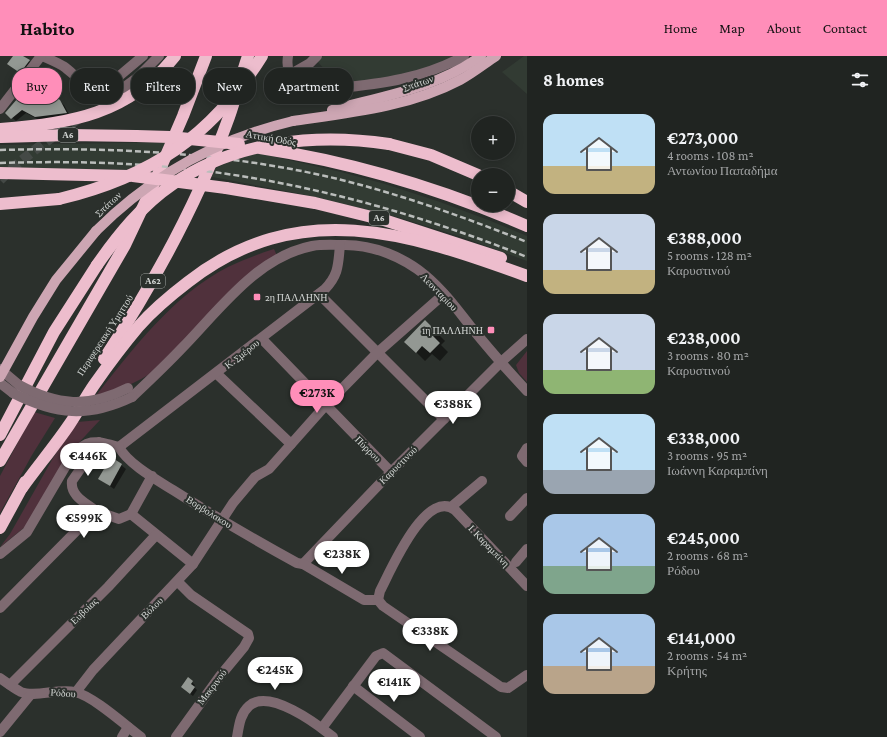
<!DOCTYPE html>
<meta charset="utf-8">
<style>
body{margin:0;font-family:"Crimson Pro",serif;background:#2d302e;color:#f1f3f6;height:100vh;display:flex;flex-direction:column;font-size:15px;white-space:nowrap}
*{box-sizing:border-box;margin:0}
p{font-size:13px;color:#a2a4a5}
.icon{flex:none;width:22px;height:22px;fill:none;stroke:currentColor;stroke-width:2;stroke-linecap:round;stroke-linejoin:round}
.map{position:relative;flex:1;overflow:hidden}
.sheet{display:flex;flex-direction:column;background:#202421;width:360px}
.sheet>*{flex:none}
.top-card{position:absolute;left:12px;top:12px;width:380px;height:36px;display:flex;gap:8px}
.controls{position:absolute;left:471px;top:60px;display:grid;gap:8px}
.controls a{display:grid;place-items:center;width:44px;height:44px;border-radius:50%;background:#202421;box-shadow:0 2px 10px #0003,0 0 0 1px #3d413f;font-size:20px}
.price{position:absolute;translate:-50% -34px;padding:0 9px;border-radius:14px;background:#fff;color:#222;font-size:13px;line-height:26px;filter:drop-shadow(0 1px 2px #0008)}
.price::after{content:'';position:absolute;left:50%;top:24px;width:12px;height:9px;margin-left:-6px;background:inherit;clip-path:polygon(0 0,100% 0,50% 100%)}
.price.active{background:#ff8eb9;color:#111}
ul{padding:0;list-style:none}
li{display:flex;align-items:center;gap:12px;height:100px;padding:0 16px}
li span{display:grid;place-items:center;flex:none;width:112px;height:80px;border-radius:12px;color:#555}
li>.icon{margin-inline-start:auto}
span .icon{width:48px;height:48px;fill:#fffc;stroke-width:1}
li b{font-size:17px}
h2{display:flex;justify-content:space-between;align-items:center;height:48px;padding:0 16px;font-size:17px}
.chip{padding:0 14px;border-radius:16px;background:#202421;box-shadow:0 2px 10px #0003,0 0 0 1px #3d413f;font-size:14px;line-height:36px}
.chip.active{background:#ff8eb9;color:#111}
header{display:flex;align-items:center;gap:24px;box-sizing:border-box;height:56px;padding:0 20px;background:#ff8eb9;color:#111}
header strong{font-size:19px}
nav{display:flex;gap:22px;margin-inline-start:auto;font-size:14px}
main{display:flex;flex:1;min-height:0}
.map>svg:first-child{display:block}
.built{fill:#323b33}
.green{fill:#50313c}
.shadow{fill:#0007}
.building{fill:#939893}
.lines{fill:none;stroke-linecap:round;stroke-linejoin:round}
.minor-tunnel{stroke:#444946;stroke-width:10;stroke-dasharray:10 5;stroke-linecap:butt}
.minor{stroke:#7e6a71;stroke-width:10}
.major{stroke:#cda6b3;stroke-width:10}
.highway{stroke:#edbdcd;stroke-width:12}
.rail{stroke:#babdbb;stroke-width:2.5;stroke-dasharray:6 3;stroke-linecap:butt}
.minor-bridge{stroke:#7e6a71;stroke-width:10}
.major-bridge{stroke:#cda6b3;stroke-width:10}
.highway-bridge{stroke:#edbdcd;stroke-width:12}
.poi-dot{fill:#ff8eb9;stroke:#2b302c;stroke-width:1.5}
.labels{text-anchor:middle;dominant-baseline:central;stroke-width:4;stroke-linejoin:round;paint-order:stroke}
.shield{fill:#2b302c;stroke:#a2a6a3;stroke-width:1}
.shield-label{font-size:9px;font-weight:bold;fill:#d5d8d6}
.street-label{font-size:10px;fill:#d5d8d6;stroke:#2b302c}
.poi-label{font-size:10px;fill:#d5d8d6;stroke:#2b302c;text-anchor:start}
</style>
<header>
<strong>Habito</strong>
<nav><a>Home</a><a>Map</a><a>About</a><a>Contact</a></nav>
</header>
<main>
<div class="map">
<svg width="527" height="681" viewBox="0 0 527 681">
<rect width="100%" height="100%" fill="#2b302c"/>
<g class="built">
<polygon points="323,0 460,0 403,21 338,28 317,5"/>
<polygon points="524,0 527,0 527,38 502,16"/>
<polygon points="178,86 132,114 0,112 0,89"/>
<polygon points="258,97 341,116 385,128 440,146 491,165 527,180 527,205 465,182 397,161 301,138 202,119 229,106"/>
</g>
<g class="green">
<path d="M274 193 278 202 156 314C136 327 117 335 94 342 132 294 173 239 228 211 243 204 258 198 274 193Z"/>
<polygon points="527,295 527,326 519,317 516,309"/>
<polygon points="34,356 55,362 32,399 0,457 0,420"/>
<polygon points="100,364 72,394 26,470 0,491 10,478 53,402 77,366"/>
</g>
<g class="shadow">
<polygon points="14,0 21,0 32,7 23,19 8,8"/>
<polygon points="51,31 54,35 51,38 64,49 70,60 39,64 26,57 16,65 7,57"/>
<polygon points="425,265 445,285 441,289 448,296 440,305 432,298 425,305 406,286"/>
<polygon points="121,409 126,413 114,433 100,423"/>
<polygon points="188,623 195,629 194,631 197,634 193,640 185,634"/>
</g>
<g class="building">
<polygon points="13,0 23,0 30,4 20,17 7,8"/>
<polygon points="37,20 51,31 47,35 60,44 67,57 35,61 22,54 11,63 5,57"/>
<polygon points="425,264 437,276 433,280 440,287 430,297 422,290 416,297 404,286"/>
<polygon points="111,401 122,408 110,430 98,423"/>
<polygon points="188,621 193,625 191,628 195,631 190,638 181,631"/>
</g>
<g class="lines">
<path class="minor-tunnel" d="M0 124C23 101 51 82 78 63"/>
<g class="minor">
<path d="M42 0C49 3 56 6 63 10 75 18 84 32 100 33L111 27 143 0"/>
<path d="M288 0C286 13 290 28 303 33 313 37 327 33 337 32 381 28 425 22 464 0"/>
<polyline points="289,19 310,7 317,0"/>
<polyline points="103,47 138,21 159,0"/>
<polyline points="0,53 41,0"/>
<polyline points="319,238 444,363"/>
<polyline points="262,283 391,416"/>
<polyline points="0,313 19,329"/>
<polyline points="217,318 291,388"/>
<polyline points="0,327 13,337"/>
<path d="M132 341C149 325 167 308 183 291 220 253 257 201 312 190 323 188 334 189 345 189 374 189 403 201 425 219 443 234 457 253 471 271 489 293 507 314 527 335"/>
<path d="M119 391C128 408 157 424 173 434 214 460 255 484 297 507L303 508 391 416 500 307 527 283"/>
<path d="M119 391 325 233C339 218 338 209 340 189"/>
<polyline points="527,392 522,400 527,406"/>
<polyline points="451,451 482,425"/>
<path d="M96 455C86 447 70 440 72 425L99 386"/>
<polyline points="131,458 193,508"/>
<polyline points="510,460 527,442"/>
<path d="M0 498 27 476 71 401C88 381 96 385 119 391"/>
<polyline points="516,506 527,493"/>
<polyline points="303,508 364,544 378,544"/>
<path d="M378 544 380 535C390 516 426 431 455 454L527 530"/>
<polyline points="378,544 383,550 501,631 508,632 527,619"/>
<polyline points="0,552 96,455 119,463 131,458 152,420"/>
<path d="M0 622C7 627 14 632 21 636 35 642 58 632 75 636 93 640 125 669 141 681"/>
<polyline points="10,629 108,531 156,479"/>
<polyline points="353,630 420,681"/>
<polyline points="76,636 93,614 193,508 233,447 255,421 269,413 325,350 377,297 444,238"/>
<polyline points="322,672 376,600 383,597 496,681"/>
<polyline points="0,676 31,638"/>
<polyline points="122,681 128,671"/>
<polyline points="176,681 220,620 244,591 249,582 248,578 191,539 178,526"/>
<path d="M237 681C239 670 240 658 249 650 269 632 317 668 333 681"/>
</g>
<g class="major">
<path d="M332 54C383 40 437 32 481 0"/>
<path d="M293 65C349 57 409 51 460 24 473 17 484 8 496 0"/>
<polyline points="0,321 33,261 56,224 96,175"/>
</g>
<g class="highway">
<path d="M0 73C70 68 129 58 175 0"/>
<polyline points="1,81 69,79 136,80"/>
<polyline points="389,88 431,99 478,119"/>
<path d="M260 92C352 106 442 133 527 170"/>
<polyline points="0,117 129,120"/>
<polyline points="226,132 315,147 384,164 501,202"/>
<polyline points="508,135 527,146"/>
<polyline points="0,148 59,143"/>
<path d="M104 303C154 227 198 147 229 61 236 41 241 20 248 0"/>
<polyline points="0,379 54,276 97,209"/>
<polyline points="0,405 125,189 152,132 183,60 206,0"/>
<path d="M22 432C37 411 54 391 69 369 78 356 85 342 94 329 108 309 123 289 139 270 154 253 171 239 188 226 298 140 409 177 527 220"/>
<polyline points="0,472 25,426"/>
</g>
<g class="rail">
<path d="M0 94C109 91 218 96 325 120 395 136 461 160 527 186"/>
<path d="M0 107C66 105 131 106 197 114 309 127 422 159 527 201"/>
</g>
<g class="minor-bridge">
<path d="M19 329C57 350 89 352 128 332"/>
<path d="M13 337C56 359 88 362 132 341"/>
</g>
<path class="major-bridge" d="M96 175C151 120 217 83 293 65"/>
<g class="highway-bridge">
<polyline points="136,80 170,81 239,88"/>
<polyline points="133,120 226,132"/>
<path d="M59 143C151 121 212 80 262 0"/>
<path d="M97 209C118 179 142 149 173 128 236 85 315 77 389 88"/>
</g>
</g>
<g class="poi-dot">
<rect x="253" y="237" width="8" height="8" rx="2"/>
<rect x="487" y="270" width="8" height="8" rx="2"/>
</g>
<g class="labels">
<g class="shield">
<rect x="58" y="72" width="20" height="14" rx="3"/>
<rect x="369" y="155" width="20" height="14" rx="3"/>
<rect x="141" y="218" width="24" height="14" rx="3"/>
</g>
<g class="shield-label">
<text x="68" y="79">Α6</text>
<text x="379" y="162">Α6</text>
<text x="153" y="225">Α62</text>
</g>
<g class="street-label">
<text transform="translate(418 27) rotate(-18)">Σπάτων</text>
<text transform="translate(271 82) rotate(10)">Αττική Οδός</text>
<text transform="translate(108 148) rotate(-42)">Σπάτων</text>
<text transform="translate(439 236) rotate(46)">Λεονταρίου</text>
<text transform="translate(105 279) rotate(-57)">Περιφερειακή Υμηττού</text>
<text transform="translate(242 298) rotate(-38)">Κ. Σμέρου</text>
<text transform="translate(368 393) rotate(45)">Πύρρου</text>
<text transform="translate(398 409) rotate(-45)">Καρυστινού</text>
<text transform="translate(209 456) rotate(32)">Βορβολακου</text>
<text transform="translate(489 490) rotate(46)">Ι. Καραμπίνη</text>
<text transform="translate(152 552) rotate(-45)">Βόλου</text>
<text transform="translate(84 555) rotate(-44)">Ευβοίας</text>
<text transform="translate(212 631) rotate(-53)">Μακρινού</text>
<text transform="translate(63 637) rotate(4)">Ρόδου</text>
</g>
<g class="poi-label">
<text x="265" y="241">2η ΠΑΛΛΗΝΗ</text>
<text x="483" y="274" text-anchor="end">1η ΠΑΛΛΗΝΗ</text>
</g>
</g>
</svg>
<div class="controls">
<a>+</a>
<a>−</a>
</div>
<b class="price active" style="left:317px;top:358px">€273K</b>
<b class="price" style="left:453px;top:369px">€388K</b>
<b class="price" style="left:88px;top:421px">€446K</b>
<b class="price" style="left:84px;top:483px">€599K</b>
<b class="price" style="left:342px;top:519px">€238K</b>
<b class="price" style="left:430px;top:596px">€338K</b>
<b class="price" style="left:275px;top:635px">€245K</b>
<b class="price" style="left:394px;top:647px">€141K</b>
<div class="top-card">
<a class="chip active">Buy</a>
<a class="chip">Rent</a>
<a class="chip">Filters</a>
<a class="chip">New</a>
<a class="chip">Apartment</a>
</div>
</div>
<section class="sheet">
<h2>8 homes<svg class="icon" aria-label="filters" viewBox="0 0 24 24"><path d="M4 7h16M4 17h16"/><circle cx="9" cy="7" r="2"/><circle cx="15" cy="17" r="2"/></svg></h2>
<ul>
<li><span style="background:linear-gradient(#bfe0f5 65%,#c2b280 0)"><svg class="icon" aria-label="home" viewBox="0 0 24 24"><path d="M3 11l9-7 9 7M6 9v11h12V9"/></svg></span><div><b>€273,000</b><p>4 rooms · 108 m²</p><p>Αντωνίου Παπαδήμα</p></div></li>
<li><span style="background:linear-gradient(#c9d6e8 70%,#c2b280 0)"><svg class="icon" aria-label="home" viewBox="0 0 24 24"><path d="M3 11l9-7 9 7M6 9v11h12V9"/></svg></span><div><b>€388,000</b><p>5 rooms · 128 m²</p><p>Καρυστινού</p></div></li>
<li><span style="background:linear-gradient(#c9d6e8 70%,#8fb573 0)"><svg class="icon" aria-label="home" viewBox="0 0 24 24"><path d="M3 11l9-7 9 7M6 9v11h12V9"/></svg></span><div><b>€238,000</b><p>3 rooms · 80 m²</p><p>Καρυστινού</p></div></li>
<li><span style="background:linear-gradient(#bfe0f5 70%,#9aa5b1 0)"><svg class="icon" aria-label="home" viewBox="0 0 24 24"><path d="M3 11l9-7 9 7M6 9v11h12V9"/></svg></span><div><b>€338,000</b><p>3 rooms · 95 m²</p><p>Ιωάννη Καραμπίνη</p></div></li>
<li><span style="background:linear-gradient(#a9c7e8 65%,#7fa58c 0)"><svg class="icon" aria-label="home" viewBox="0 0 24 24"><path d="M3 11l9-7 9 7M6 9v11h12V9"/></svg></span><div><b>€245,000</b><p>2 rooms · 68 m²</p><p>Ρόδου</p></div></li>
<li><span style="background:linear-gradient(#a9c7e8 65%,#b9a48a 0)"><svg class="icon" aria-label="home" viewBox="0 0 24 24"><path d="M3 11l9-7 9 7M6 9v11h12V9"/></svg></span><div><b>€141,000</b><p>2 rooms · 54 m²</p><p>Κρήτης</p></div></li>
</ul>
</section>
</main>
